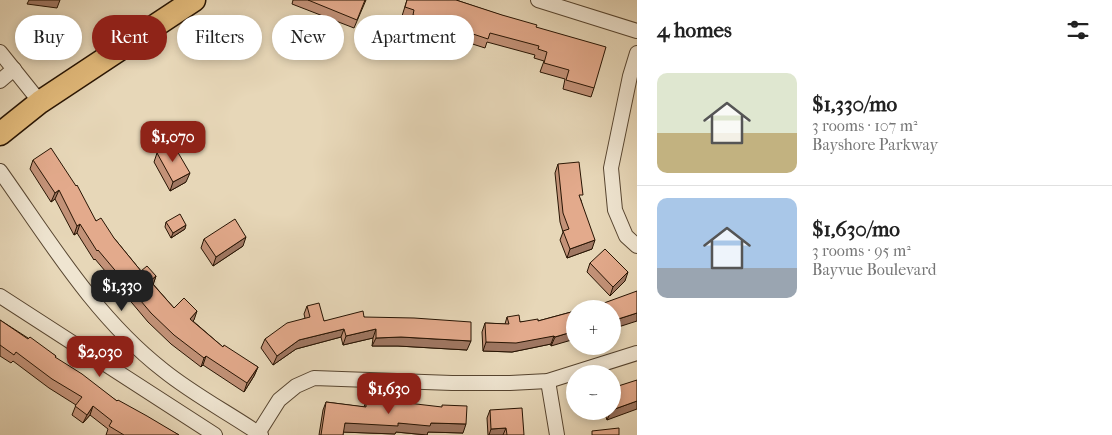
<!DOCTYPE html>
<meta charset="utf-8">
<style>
body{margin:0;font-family:"IM FELL French Canon",serif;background:#f6f6f6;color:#222;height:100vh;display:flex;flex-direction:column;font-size:19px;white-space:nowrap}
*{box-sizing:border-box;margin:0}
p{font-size:16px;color:#767676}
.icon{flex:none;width:28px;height:28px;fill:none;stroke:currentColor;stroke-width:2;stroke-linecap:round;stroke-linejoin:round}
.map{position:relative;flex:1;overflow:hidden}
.sheet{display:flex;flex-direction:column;background:#fff;width:475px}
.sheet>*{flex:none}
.hud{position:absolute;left:15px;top:15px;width:475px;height:45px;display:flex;gap:10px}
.fabs{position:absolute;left:566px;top:300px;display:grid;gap:10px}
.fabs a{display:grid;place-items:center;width:55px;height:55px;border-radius:50%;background:#fff;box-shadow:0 2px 8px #0003;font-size:25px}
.price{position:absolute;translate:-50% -42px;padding:0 11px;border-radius:10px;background:#8f2418;color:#fff;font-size:16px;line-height:32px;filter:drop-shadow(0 1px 2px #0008)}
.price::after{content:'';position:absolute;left:50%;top:30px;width:15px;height:11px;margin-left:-8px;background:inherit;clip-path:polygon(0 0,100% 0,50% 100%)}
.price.current{background:#222;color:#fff}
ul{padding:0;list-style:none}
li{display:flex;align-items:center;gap:15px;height:125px;padding:0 20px}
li+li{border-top:1px solid #e0e0e0}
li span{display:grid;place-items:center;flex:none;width:140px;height:100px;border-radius:10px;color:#555}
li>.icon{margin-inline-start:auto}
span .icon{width:60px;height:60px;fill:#fffc;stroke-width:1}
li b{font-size:21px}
h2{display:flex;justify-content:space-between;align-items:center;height:60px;padding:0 20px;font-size:21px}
.chip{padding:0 18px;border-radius:22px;background:#fff;box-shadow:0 2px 8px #0003;font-size:18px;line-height:45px}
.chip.current{background:#8f2418;color:#fff}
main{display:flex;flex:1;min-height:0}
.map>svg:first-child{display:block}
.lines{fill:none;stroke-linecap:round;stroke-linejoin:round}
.minor-casing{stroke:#574530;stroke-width:16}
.primary-casing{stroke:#271403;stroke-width:25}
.minor{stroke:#efe5d1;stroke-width:14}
.primary{stroke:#e4bc7c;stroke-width:22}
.wall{fill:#c39278;stroke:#271403}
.shaded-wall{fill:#9f7762;stroke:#271403}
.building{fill:#e3aa8c;stroke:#271403}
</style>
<main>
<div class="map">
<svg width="637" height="435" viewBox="0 0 637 435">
<rect width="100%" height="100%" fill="#e7d7b8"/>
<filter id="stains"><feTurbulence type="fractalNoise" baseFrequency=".004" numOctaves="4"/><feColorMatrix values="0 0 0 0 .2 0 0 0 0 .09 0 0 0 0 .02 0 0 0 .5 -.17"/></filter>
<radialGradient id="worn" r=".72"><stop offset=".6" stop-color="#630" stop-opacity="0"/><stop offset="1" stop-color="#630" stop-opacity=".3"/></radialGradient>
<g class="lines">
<defs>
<g id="minor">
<polyline points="538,0 637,31"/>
<polyline points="0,52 40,102"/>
<polyline points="637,53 630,76 611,168 615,210 626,236 637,246"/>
<polyline points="0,81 14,69"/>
<path d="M0 171C49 240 95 317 163 370 194 395 229 413 261 435"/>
<polyline points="0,296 215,435"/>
<polyline points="548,381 557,435"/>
<polyline points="257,435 279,400 296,386 314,378 452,383 510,383 548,381 637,353"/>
</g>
<polyline id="primary" points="0,134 40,102 194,0"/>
</defs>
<use href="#minor" class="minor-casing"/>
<use href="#primary" class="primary-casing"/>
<use href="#minor" class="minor"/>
<use href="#primary" class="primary"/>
</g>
<g class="wall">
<polygon points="293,0 366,0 354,28 292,4"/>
<polygon points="407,0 456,0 536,27 594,88 591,97 563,89 565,79 540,72 544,61 534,58 535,55 487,42 485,48 460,40 460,41 437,34 438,32 410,24 411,19 402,16"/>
<polygon points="157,153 186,182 170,191 154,162"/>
<polygon points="33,160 114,238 141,271 156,276 153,284 174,308 194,320 193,321 223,347 258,367 254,376 244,392 203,365 201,367 171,344 148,322 95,259 94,260 77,233 74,235 55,199 51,202 30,169"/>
<polygon points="558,164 581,200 592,249 567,258 560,240 563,232 560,222 555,173"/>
<polygon points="166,222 185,229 171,238 165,227"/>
<polygon points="204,239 243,246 213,266 201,248"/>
<polygon points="590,263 625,281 610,296 587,272"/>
<polygon points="307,306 324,321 364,317 467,350 398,346 372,346 373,338 343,345 341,337 296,349 273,365 261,348 265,339 305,318 304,314"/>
<polygon points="575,311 551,346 551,344 512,352 483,351 482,332 485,323 505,324 507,317 520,322 538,321"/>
<polygon points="0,320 56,356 55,358 117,401 179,435 106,435 108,429 90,415 83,423 72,415 76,405 49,388 13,361 11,363 0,356"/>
<polygon points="366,401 463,433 428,432 427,435 396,432 395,434 343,432 343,435 319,435 323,410 326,402 364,407"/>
<polygon points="490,410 524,435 488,435 487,418"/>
<polygon points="604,411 612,411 607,420"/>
</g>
<g class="shaded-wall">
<polygon points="29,0 60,0 57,8 27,4"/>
<polygon points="190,173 186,182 170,191 173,182"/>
<polygon points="59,190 55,199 51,202 55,193"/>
<polygon points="80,224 77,233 74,235 77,226"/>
<polygon points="186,225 185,229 171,238 173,233"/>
<polygon points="246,237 243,246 213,266 216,257"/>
<polygon points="595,240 592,249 567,258 570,249"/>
<polygon points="628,272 625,281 610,296 613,287"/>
<polygon points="156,276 153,285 150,281"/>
<polygon points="197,311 194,320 186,328 190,319"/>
<polygon points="637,313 637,321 612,329 612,321"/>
<polygon points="344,329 341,337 296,349 273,365 277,356 299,340"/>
<polygon points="376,329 373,338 343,345 346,336"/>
<polygon points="575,331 575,339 551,346 555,337"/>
<polygon points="554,336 551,344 512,352 483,351 486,342"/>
<polygon points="401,337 471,341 467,350 398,346 372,346 376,338"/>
<polygon points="206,356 203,365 201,367 204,358"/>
<polygon points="258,367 254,376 244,392 247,383"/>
<polygon points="637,401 637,409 607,420 611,411 612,411 612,410"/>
<polygon points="93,406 90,415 83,423 87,415"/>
<polygon points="345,423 431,423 466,424 463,433 428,432 427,435 396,432 395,434 341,432"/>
<polygon points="506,428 503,435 489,435 491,429"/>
</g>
<g class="building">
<polygon points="308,0 365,0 357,20"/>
<polygon points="407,0 456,0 502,15 537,25 536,27 606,47 594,88 566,80 569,70 544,63 547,52 538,49 539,46 490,33 488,39 464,31 463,32 441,25 441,23 413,15 414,10 405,7"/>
<polygon points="173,144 190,173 173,182 157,153"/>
<polygon points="51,148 76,186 77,185 96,221 101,218 114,238 141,271 147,266 156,276 150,281 174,308 184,298 197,311 190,319 223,347 224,345 258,367 247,383 206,356 204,358 174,335 151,313 98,250 97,251 80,224 77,226 59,190 55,193 33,160"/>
<polygon points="579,162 583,195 579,195 595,240 570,249 563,231 569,229 563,213 558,164"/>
<polygon points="180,214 186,225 173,233 166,222"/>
<polygon points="235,219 246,237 216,257 204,239"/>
<polygon points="605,249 628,272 613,287 590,263"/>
<polygon points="637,291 637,313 612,321 612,309 582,309 595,305 593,307"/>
<polygon points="319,303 324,321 363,311 364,317 414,318 471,322 471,341 401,337 376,338 376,329 346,336 344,329 299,340 277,356 265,339 287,323 310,317 307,306"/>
<polygon points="575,311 575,331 555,337 554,336 516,343 486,342 485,323 509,324 507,317 519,315 520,322 538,319 538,321"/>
<polygon points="0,320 28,339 30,337 56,356 55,357 82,374 117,401 118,400 147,416 179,435 124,435 109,426 112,421 93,406 87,415 75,406 82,397 52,379 16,352 14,355 0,345"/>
<polygon points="637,380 637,401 612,410 612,388"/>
<polygon points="366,401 399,402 442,407 442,405 467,406 466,424 431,423 430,426 398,423 398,426 345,423 343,435 321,435 326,402 366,407"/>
<polygon points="522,408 524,435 507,435 506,428 491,429 490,410"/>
<polygon points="619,428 619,435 592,435 592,431"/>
</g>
<rect width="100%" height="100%" filter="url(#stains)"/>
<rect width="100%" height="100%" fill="url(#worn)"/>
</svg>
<div class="fabs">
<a>+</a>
<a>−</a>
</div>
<b class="price" style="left:173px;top:163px">$1,070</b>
<b class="price current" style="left:122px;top:312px">$1,330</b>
<b class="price" style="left:100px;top:378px">$2,030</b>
<b class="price" style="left:389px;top:415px">$1,630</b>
<div class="hud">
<a class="chip">Buy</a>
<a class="chip current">Rent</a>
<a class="chip">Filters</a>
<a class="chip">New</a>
<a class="chip">Apartment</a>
</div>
</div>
<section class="sheet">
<h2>4 homes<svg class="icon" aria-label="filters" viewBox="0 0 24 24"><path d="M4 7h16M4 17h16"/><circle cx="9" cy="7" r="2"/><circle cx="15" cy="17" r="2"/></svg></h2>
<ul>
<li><span style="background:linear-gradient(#dfe7d0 60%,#c2b280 0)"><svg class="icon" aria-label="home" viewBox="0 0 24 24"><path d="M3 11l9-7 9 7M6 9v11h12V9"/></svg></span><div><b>$1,330/mo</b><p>3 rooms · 107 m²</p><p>Bayshore Parkway</p></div></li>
<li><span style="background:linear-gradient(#a9c7e8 70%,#9aa5b1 0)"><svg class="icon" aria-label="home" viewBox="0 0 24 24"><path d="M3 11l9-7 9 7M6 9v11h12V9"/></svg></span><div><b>$1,630/mo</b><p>3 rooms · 95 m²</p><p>Bayvue Boulevard</p></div></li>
</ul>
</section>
</main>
